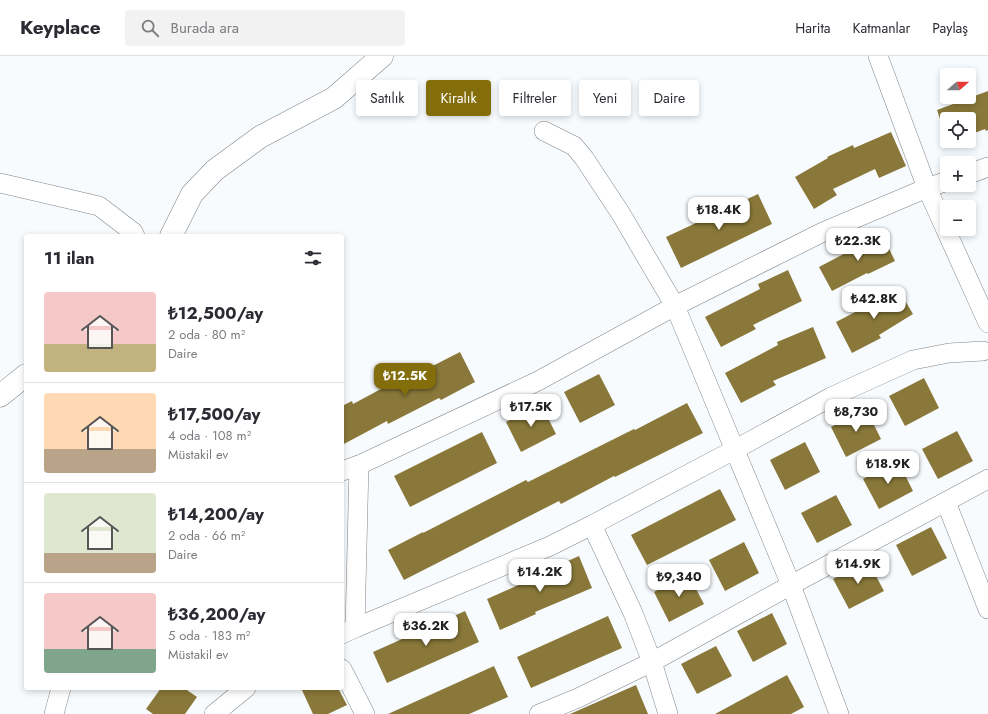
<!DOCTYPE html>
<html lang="tr">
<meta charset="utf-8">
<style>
body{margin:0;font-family:Jost,sans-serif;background:#f2f2f3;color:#2b2b33;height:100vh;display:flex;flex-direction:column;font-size:15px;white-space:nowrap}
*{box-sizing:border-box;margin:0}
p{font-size:13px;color:#7c7c81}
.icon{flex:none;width:22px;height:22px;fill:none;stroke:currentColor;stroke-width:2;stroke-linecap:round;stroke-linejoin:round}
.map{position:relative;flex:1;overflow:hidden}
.drawer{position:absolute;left:24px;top:178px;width:320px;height:456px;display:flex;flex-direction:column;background:#fff;border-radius:4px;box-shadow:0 2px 6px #0003}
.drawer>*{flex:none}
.guide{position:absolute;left:356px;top:24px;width:380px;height:36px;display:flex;gap:8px}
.needle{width:26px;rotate:70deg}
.buttons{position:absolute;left:940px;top:12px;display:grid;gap:8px}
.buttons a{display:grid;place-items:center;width:36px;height:36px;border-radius:4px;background:#fff;box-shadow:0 2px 6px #0003;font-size:20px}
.price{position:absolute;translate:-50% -34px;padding:0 9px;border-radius:8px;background:#fff;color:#222;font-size:13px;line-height:26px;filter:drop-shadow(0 1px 2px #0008)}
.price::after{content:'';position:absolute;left:50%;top:24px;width:12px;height:9px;margin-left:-6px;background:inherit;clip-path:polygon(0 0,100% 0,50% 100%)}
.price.on{background:#846e0b;color:#fff}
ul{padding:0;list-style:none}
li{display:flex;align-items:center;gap:12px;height:100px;padding:0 20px}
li+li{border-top:1px solid #e1e1e2}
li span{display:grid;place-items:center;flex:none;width:112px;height:80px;border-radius:4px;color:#555}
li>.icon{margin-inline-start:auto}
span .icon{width:48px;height:48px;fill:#fffc;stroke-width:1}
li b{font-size:17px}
h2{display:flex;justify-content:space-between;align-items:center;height:48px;padding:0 20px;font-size:17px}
.tag{padding:0 14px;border-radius:4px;background:#fff;box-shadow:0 2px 6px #0003;font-size:14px;line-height:36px}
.tag.on{background:#846e0b;color:#fff}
header{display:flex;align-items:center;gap:24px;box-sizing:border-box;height:56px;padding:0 20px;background:#fff;border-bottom:1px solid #e1e1e2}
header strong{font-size:19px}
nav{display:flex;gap:22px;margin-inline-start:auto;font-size:14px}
.search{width:280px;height:36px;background:#f2f2f3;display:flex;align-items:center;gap:10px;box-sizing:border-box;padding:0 14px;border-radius:4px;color:#7c7c81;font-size:15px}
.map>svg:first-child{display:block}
.building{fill:#897839}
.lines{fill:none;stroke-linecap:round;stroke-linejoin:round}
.street-casing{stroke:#828589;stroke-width:20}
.secondary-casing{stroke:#828589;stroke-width:23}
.street{stroke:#fff;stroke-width:19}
.secondary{stroke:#fff;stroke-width:22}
</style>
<header>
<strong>Keyplace</strong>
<div class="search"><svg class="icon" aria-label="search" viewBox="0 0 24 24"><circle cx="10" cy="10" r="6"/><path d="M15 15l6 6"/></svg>Burada ara</div>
<nav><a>Harita</a><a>Katmanlar</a><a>Paylaş</a></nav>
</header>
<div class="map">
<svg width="988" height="658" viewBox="0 0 988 658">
<rect width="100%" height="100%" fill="#f8fbfe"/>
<g class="building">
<polygon points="988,35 988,74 986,75 985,73 969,79 969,63 947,63 947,84 937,54"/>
<polygon points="891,76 906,110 879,122 875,113 833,133 837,139 814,153 795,121 828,102 827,101 853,89 854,92"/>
<polygon points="758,138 772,168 681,212 666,181"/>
<polygon points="881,176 895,205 868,218 867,217 832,235 819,211 855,192 854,189"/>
<polygon points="788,214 802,245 753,269 756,273 721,291 705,261 760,233 758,228"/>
<polygon points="897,231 913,258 879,279 881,282 852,297 836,266 867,250"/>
<polygon points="813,271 826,302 773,325 776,329 741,347 725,317 778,289 777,286"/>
<polygon points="460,296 475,326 441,344 439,342 388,368 387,365 342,389 342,350 352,345 353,348 407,319 409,322"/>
<polygon points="599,318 615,349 580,367 564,336"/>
<polygon points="924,322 939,352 905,370 889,340"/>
<polygon points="687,347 703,377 615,421 614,420 561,448 559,445 404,524 388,494 423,476 423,477 526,424 528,426 634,373 635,374"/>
<polygon points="541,348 556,378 521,396 506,366"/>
<polygon points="866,353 881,383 846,401 831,371"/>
<polygon points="957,375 973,405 938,423 922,393"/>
<polygon points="482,376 497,407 410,451 394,420"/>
<polygon points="805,386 820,416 785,434 770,404"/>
<polygon points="898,405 913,435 879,453 863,423"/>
<polygon points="720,433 736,464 647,509 631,479"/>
<polygon points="836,439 852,469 817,487 801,457"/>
<polygon points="931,471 947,502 912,520 896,489"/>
<polygon points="744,486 759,517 725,535 709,504"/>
<polygon points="579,500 592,532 535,556 536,558 500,574 487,543 543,518 543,516"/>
<polygon points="868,505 884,535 849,553 833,523"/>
<polygon points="688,518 704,548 669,566 654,536"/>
<polygon points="465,555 479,586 387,627 373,596"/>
<polygon points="772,557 787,588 753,606 737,575"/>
<polygon points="608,560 622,592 531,632 517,601"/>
<polygon points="716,590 732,620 697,638 681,608"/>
<polygon points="494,610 508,641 469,658 388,658"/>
<polygon points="787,619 804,651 791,658 715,658"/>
<polygon points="636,629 648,658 570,658"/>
<polygon points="161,632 184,632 197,641 185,658 153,658 146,653"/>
<polygon points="301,632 338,632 347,649 328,658 313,658"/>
</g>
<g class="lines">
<defs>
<g id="street">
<polyline points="878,0 927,132 988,267"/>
<polyline points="544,75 574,90 584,102 621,158 675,250 791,529 839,658"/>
<polyline points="969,118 988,111"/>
<polyline points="0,127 99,150 133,176 135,180"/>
<polyline points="342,415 359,409 538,325 675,250 823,176 927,132 947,125"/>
<polyline points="946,446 988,553"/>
<polyline points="592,469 633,557 652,606 668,658"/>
<polyline points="355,572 359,409"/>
<polyline points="342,578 355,572 550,490 592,469 734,394 831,341 913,304 949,297 983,295"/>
<polyline points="342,613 365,658"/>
<polyline points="54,658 61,632"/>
<polyline points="214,658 246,632"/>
<polyline points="539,658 578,642 652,606 791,529 988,423"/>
</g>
<g id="secondary">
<polyline points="171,180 192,138 215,114 260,81 334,42 382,0"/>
<polyline points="0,340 26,319"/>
</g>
</defs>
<use href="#street" class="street-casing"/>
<use href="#secondary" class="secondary-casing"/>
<use href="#street" class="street"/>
<use href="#secondary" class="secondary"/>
</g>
</svg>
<div class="buttons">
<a><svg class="needle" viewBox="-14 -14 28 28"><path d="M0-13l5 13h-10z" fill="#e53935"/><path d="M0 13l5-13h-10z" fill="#7c7c81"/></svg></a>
<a><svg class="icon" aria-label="locate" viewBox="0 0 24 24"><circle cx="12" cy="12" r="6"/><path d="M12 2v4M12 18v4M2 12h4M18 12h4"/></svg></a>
<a>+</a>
<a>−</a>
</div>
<b class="price" style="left:719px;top:175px">₺18.4K</b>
<b class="price" style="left:858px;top:206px">₺22.3K</b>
<b class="price" style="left:874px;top:264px">₺42.8K</b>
<b class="price on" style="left:405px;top:341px">₺12.5K</b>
<b class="price" style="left:531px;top:372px">₺17.5K</b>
<b class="price" style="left:856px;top:377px">₺8,730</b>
<b class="price" style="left:888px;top:429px">₺18.9K</b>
<b class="price" style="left:858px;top:529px">₺14.9K</b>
<b class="price" style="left:540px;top:537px">₺14.2K</b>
<b class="price" style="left:679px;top:542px">₺9,340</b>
<b class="price" style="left:426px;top:591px">₺36.2K</b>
<div class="guide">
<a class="tag">Satılık</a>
<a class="tag on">Kiralık</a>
<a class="tag">Filtreler</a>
<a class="tag">Yeni</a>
<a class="tag">Daire</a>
</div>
<section class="drawer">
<h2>11 ilan<svg class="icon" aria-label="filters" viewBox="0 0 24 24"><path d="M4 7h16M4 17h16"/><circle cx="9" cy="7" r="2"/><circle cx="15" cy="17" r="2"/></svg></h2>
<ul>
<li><span style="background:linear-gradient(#f6c9c9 65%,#c2b280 0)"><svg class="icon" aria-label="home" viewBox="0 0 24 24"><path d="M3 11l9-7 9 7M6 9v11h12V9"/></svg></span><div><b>₺12,500/ay</b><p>2 oda · 80 m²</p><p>Daire</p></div></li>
<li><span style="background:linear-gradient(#ffd9b3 70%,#b9a48a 0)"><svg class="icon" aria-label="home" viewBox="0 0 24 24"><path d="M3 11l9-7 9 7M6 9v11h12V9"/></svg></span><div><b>₺17,500/ay</b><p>4 oda · 108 m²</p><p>Müstakil ev</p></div></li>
<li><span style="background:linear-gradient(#dfe7d0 75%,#b9a48a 0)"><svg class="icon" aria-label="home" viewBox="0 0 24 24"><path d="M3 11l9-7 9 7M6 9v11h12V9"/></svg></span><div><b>₺14,200/ay</b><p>2 oda · 66 m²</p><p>Daire</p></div></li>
<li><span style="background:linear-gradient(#f6c9c9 70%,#7fa58c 0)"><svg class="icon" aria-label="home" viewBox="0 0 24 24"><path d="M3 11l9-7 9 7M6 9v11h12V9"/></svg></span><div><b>₺36,200/ay</b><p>5 oda · 183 m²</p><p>Müstakil ev</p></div></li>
</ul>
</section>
</div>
